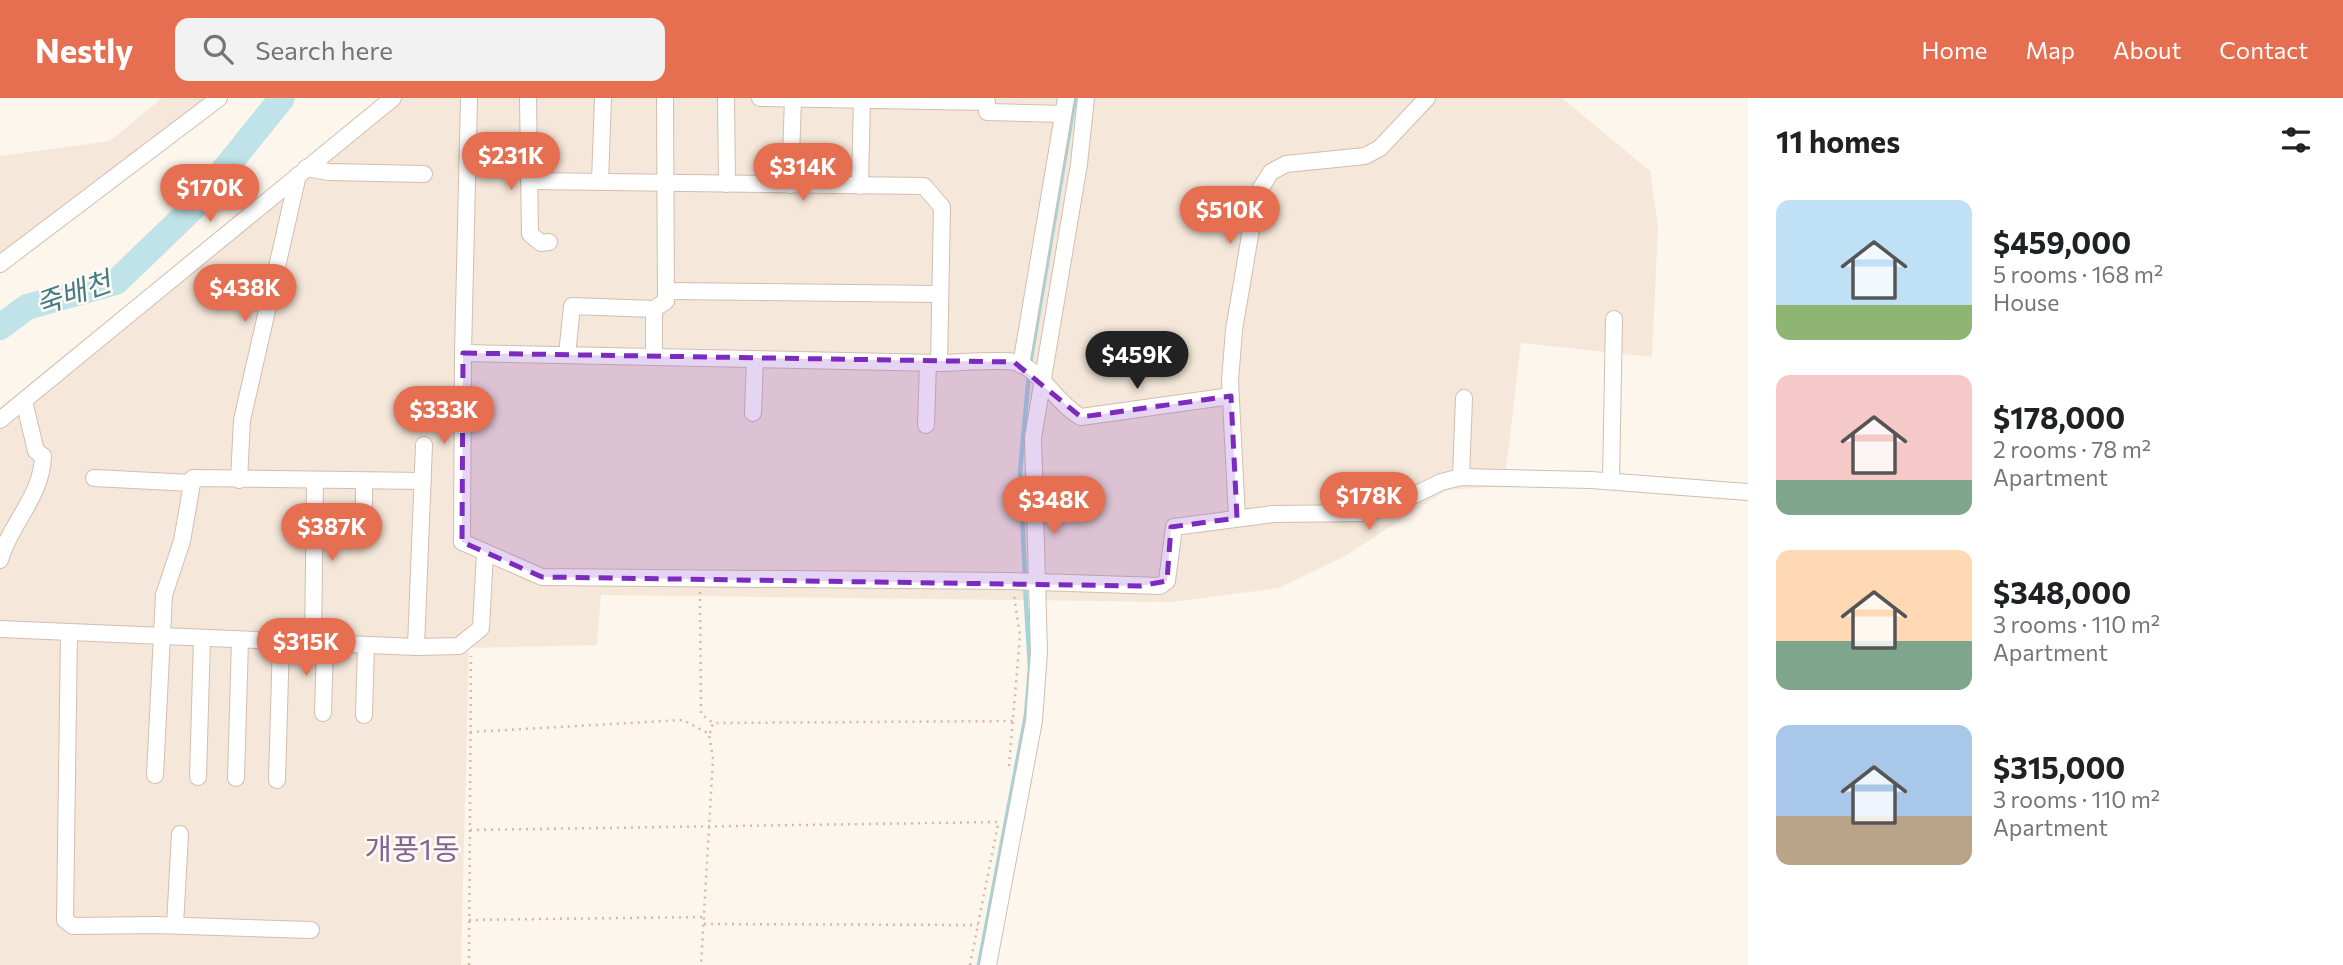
<!DOCTYPE html>
<meta charset="utf-8">
<style>
body{margin:0;font-family:Commissioner,"Noto Sans KR",sans-serif;background:#f2f2f2;color:#202124;height:100vh;display:flex;flex-direction:column;font-size:26px;white-space:nowrap}
*{box-sizing:border-box;margin:0}
p{font-size:23px;color:#757577}
.icon{flex:none;width:38px;height:38px;fill:none;stroke:currentColor;stroke-width:2;stroke-linecap:round;stroke-linejoin:round}
.map{position:relative;flex:1;overflow:hidden}
.drawer{display:flex;flex-direction:column;background:#fff;width:595px}
.drawer>*{flex:none}
.price{position:absolute;translate:-50% -60px;padding:0 16px;border-radius:24px;background:#e76f51;color:#fff;font-size:23px;line-height:46px;filter:drop-shadow(0 2px 4px #0008)}
.price::after{content:'';position:absolute;left:50%;top:42px;width:21px;height:16px;margin-left:-10px;background:inherit;clip-path:polygon(0 0,100% 0,50% 100%)}
.price.selected{background:#222;color:#fff}
ul{padding:0;list-style:none}
li{display:flex;align-items:center;gap:21px;height:175px;padding:0 28px}
li span{display:grid;place-items:center;flex:none;width:196px;height:140px;border-radius:14px;color:#555}
li>.icon{margin-inline-start:auto}
span .icon{width:84px;height:84px;fill:#fffc;stroke-width:1}
li b{font-size:30px}
h2{display:flex;justify-content:space-between;align-items:center;height:84px;padding:0 28px;font-size:30px}
header{display:flex;align-items:center;gap:42px;box-sizing:border-box;height:98px;padding:0 35px;background:#e76f51;color:#fff}
header strong{font-size:33px}
nav{display:flex;gap:38px;margin-inline-start:auto;font-size:24px}
.search{width:490px;height:63px;background:#f2f2f2;display:flex;align-items:center;gap:18px;box-sizing:border-box;padding:0 24px;border-radius:14px;color:#757577;font-size:26px}
main{display:flex;flex:1;min-height:0}
.map>svg:first-child{display:block}
.residential{fill:#f5e8da}
.lines{fill:none;stroke-linecap:round;stroke-linejoin:round}
.stream{stroke:#a5d3da;stroke-width:4.5}
.river{stroke:#bfe3e8;stroke-width:26}
.minor-casing{stroke:#d1beb0;stroke-width:18}
.path{stroke:#d9b8a5;stroke-width:2.5;stroke-dasharray:2 5;stroke-linecap:butt}
.minor{stroke:#fff;stroke-width:16}
.marked{fill:#7b2cbf;fill-opacity:0.2;stroke:#7b2cbf;stroke-width:5;stroke-dasharray:14 9;stroke-linejoin:round}
.labels{text-anchor:middle;dominant-baseline:central;stroke-width:5;stroke-linejoin:round;paint-order:stroke}
.water-label{font-size:28px;font-style:italic;fill:#437c86;stroke:#fffaf3}
.quarter-label{font-size:30px;fill:#846695;stroke:#fffaf3}
</style>
<header>
<strong>Nestly</strong>
<div class="search"><svg class="icon" aria-label="search" viewBox="0 0 24 24"><circle cx="10" cy="10" r="6"/><path d="M15 15l6 6"/></svg>Search here</div>
<nav><a>Home</a><a>Map</a><a>About</a><a>Contact</a></nav>
</header>
<main>
<div class="map">
<svg width="1748" height="867" viewBox="0 0 1748 867">
<rect width="100%" height="100%" fill="#fdf6ec"/>
<g class="residential">
<polygon points="162,0 219,0 0,166 0,58 110,43"/>
<polygon points="393,0 1562,0 1650,73 1658,129 1652,259 1521,245 1504,388 1447,392 1345,458 1279,490 1172,504 601,497 597,547 469,550 461,867 0,867 0,330"/>
</g>
<g class="lines">
<g class="stream">
<polyline points="1030,266 1075,0"/>
<polyline points="1025,479 1020,374 1029,275"/>
<polyline points="979,867 1026,617 1030,570 1025,488"/>
</g>
<polyline class="river" points="0,229 27,209 116,184 196,107 282,0"/>
<defs>
<g id="minor">
<polyline points="528,0 530,136 541,145 549,144"/>
<polyline points="726,0 727,86"/>
<polyline points="760,0 987,4 987,14 1062,16"/>
<polyline points="306,70 329,74 424,76"/>
<polyline points="529,83 924,88 942,109 939,265"/>
<polyline points="600,84 603,0"/>
<polyline points="790,87 793,1"/>
<polyline points="860,88 862,1"/>
<polyline points="0,166 219,0"/>
<polyline points="666,193 939,196"/>
<polyline points="463,255 469,0"/>
<polyline points="567,257 572,208 654,211"/>
<polyline points="654,259 654,211 666,203 665,0"/>
<polyline points="1021,267 1066,0"/>
<path d="M1231 298 1081 319C1059 308 1038 269 1015 264 1000 261 957 265 939 265L463 255 462 444 542 479 1012 483 1160 488 1167 483 1174 429 1273 416 1366 415 1394 407 1441 384 1461 379 1591 382 1748 394"/>
<polyline points="753,315 755,261"/>
<polyline points="0,322 393,0"/>
<polyline points="926,327 928,265"/>
<polyline points="1461,379 1464,300"/>
<polyline points="94,380 192,385"/>
<polyline points="239,382 242,322 298,77"/>
<polyline points="1611,383 1614,221"/>
<polyline points="1237,420 1230,283 1234,232 1257,96 1271,74 1286,66 1365,58 1380,50 1427,0"/>
<polyline points="364,421 364,384"/>
<path d="M0 462C10 425 42 399 43 358L36 353 24 303"/>
<polyline points="0,531 416,549 459,548 481,530 485,454"/>
<polyline points="69,534 65,822 73,828 156,827 311,832"/>
<polyline points="313,545 315,384"/>
<polyline points="416,549 424,347"/>
<polyline points="323,615 325,545"/>
<polyline points="364,617 366,547"/>
<polyline points="155,677 164,497 182,443 193,380 423,383"/>
<polyline points="198,679 202,540"/>
<polyline points="236,680 240,542"/>
<polyline points="277,682 281,543"/>
<polyline points="175,827 180,736"/>
<polyline points="988,867 1034,623 1039,554 1033,340 1079,66 1086,0"/>
</g>
</defs>
<use href="#minor" class="minor-casing"/>
<g class="path">
<polyline points="700,494 701,616 713,625"/>
<polyline points="470,634 683,622 709,636 713,661 701,867"/>
<polyline points="710,635 713,625 1014,623"/>
<polyline points="1009,668 1020,538 1014,497"/>
<polyline points="470,732 998,724"/>
<polyline points="469,822 703,819"/>
<polyline points="704,826 978,827"/>
<polyline points="469,867 471,558"/>
<polyline points="970,867 998,726"/>
</g>
<use href="#minor" class="minor"/>
</g>
<path class="marked" d="M463 255 1014 264 1081 319 1231 298 1237 420 1171 429 1167 483 1140 488 542 479 462 444Z"/>
<g class="labels">
<g class="water-label">
<text transform="translate(73 194) rotate(-19)">죽배천</text>
</g>
<g class="quarter-label">
<text x="412" y="749">개풍1동</text>
</g>
</g>
</svg>
<b class="price" style="left:511px;top:94px">$231K</b>
<b class="price" style="left:803px;top:105px">$314K</b>
<b class="price" style="left:210px;top:126px">$170K</b>
<b class="price" style="left:1230px;top:148px">$510K</b>
<b class="price" style="left:245px;top:226px">$438K</b>
<b class="price selected" style="left:1137px;top:293px">$459K</b>
<b class="price" style="left:444px;top:348px">$333K</b>
<b class="price" style="left:1369px;top:434px">$178K</b>
<b class="price" style="left:1054px;top:438px">$348K</b>
<b class="price" style="left:332px;top:465px">$387K</b>
<b class="price" style="left:306px;top:580px">$315K</b>
</div>
<section class="drawer">
<h2>11 homes<svg class="icon" aria-label="filters" viewBox="0 0 24 24"><path d="M4 7h16M4 17h16"/><circle cx="9" cy="7" r="2"/><circle cx="15" cy="17" r="2"/></svg></h2>
<ul>
<li><span style="background:linear-gradient(#bfe0f5 75%,#8fb573 0)"><svg class="icon" aria-label="home" viewBox="0 0 24 24"><path d="M3 11l9-7 9 7M6 9v11h12V9"/></svg></span><div><b>$459,000</b><p>5 rooms · 168 m²</p><p>House</p></div></li>
<li><span style="background:linear-gradient(#f6c9c9 75%,#7fa58c 0)"><svg class="icon" aria-label="home" viewBox="0 0 24 24"><path d="M3 11l9-7 9 7M6 9v11h12V9"/></svg></span><div><b>$178,000</b><p>2 rooms · 78 m²</p><p>Apartment</p></div></li>
<li><span style="background:linear-gradient(#ffd9b3 65%,#7fa58c 0)"><svg class="icon" aria-label="home" viewBox="0 0 24 24"><path d="M3 11l9-7 9 7M6 9v11h12V9"/></svg></span><div><b>$348,000</b><p>3 rooms · 110 m²</p><p>Apartment</p></div></li>
<li><span style="background:linear-gradient(#a9c7e8 65%,#b9a48a 0)"><svg class="icon" aria-label="home" viewBox="0 0 24 24"><path d="M3 11l9-7 9 7M6 9v11h12V9"/></svg></span><div><b>$315,000</b><p>3 rooms · 110 m²</p><p>Apartment</p></div></li>
</ul>
</section>
</main>
